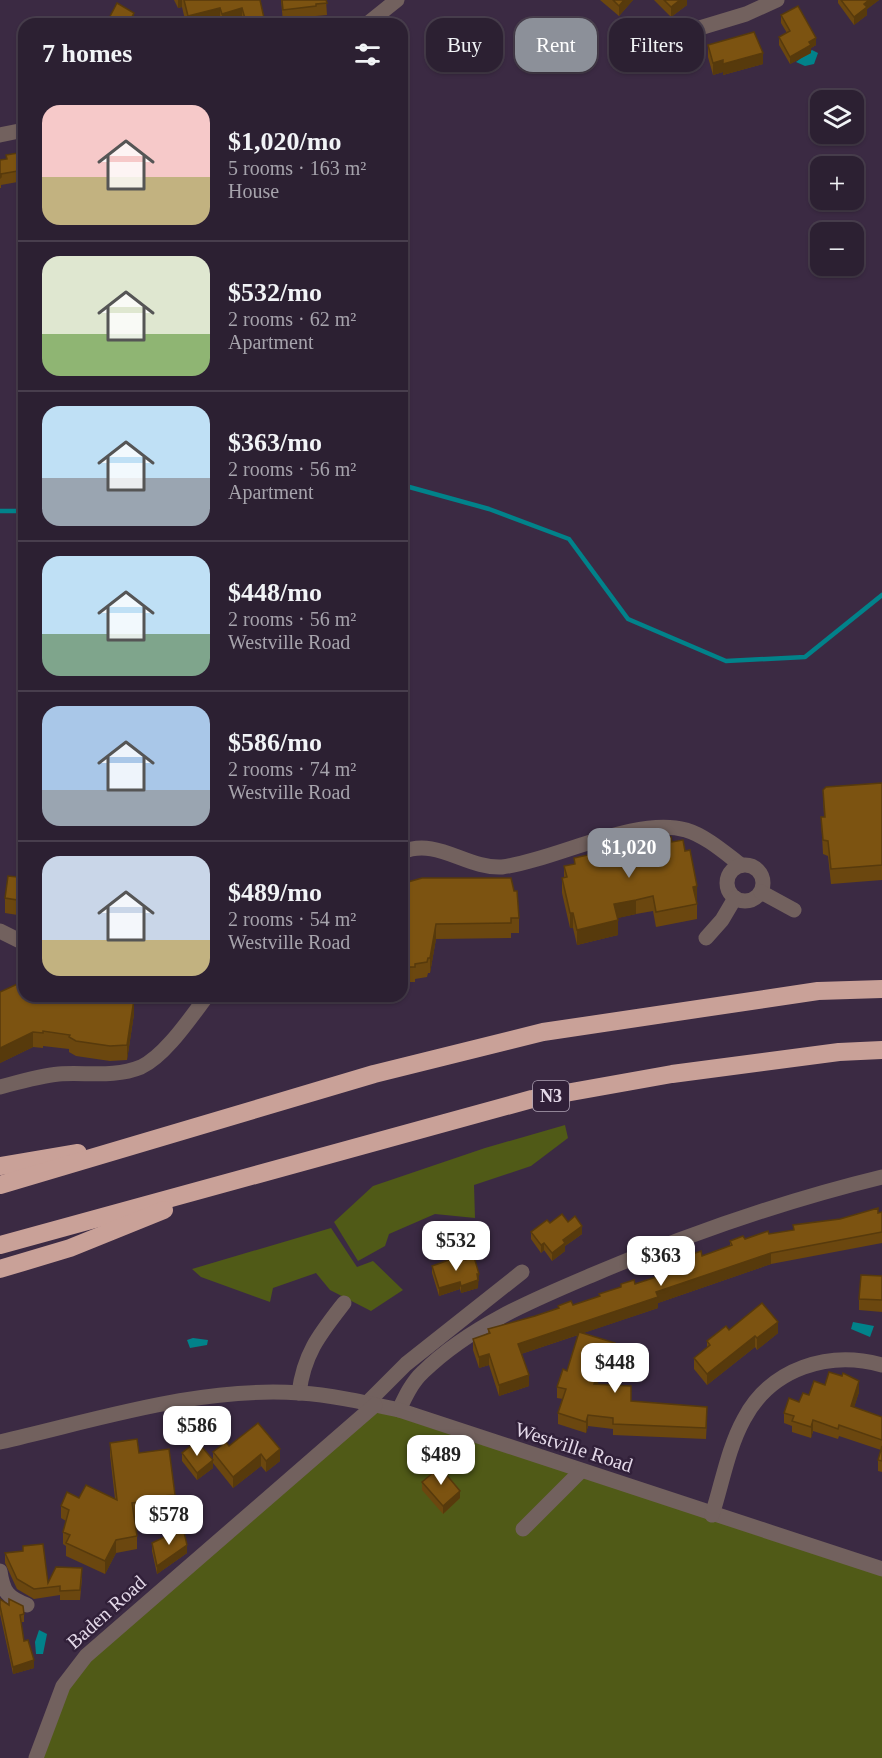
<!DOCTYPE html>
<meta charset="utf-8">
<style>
body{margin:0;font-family:Georgia,serif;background:#382d3e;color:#f1f3f6;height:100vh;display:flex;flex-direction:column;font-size:22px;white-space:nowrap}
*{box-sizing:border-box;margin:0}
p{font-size:20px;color:#a6a3ac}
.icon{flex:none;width:33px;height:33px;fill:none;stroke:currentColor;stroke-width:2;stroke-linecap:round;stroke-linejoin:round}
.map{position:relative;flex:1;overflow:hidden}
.details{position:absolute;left:18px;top:18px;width:390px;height:984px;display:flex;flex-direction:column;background:#2c2032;border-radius:18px;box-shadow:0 2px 4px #0004,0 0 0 2px #483e4d}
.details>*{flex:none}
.guide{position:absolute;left:426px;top:18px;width:366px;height:54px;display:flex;gap:12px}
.fabs{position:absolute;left:810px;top:90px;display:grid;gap:12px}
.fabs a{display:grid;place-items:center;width:54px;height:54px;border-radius:12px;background:#2c2032;box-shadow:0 2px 4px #0004,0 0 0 2px #483e4d;font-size:30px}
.price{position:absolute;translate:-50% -51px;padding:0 14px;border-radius:12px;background:#fff;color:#222;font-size:20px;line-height:39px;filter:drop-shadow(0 2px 3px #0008)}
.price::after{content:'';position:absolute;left:50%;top:36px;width:18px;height:14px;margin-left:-9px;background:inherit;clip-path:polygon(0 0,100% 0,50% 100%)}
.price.active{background:#8c9099;color:#fff}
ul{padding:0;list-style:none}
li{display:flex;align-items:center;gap:18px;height:150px;padding:0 24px}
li+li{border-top:2px solid #483e4d}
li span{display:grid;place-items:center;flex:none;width:168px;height:120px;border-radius:18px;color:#555}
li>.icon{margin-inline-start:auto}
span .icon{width:72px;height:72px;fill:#fffc;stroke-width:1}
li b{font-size:26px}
h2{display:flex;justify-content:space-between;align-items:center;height:72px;padding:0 24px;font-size:26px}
.tag{padding:0 21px;border-radius:18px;background:#2c2032;box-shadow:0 2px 4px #0004,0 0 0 2px #483e4d;font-size:21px;line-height:54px}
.tag.active{background:#8c9099;color:#fff}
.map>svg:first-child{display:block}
.green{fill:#505a17}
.water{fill:#01828a}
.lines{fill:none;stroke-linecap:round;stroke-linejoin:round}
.stream{stroke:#01828a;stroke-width:4.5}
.minor{stroke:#72615e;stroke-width:15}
.highway{stroke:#c9a198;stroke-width:18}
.wall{fill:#6b470f}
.shaded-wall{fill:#573a0c}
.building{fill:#7c5311;stroke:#573a0c;stroke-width:1.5}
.labels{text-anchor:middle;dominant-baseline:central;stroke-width:5;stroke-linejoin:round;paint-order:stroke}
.shield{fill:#312039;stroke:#aea2b4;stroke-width:1.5}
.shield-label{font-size:18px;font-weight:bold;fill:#e4d9e9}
.street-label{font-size:20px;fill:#e4d9e9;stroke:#312039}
</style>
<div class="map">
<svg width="882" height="1758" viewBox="0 0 882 1758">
<rect width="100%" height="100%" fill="#3b2a43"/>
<g class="green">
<polygon points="565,1125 568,1138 531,1166 474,1185 475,1218 435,1214 389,1234 385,1246 358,1261 334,1222 373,1186 485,1148"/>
<polygon points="331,1228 357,1267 373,1261 403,1290 371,1311 330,1290 316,1273 273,1288 270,1302 201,1277 192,1269"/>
<polygon points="376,1407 882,1575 882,1758 36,1758 76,1671"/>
</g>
<g class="water">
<polygon points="812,50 818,53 814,64 805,66 796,62"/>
<polygon points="853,1322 874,1326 870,1337 851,1329"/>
<polygon points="193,1338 208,1340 207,1345 190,1348 187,1340"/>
<polygon points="39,1630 47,1634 43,1654 36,1654 35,1642"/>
</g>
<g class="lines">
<g class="stream">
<polyline points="402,485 489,509 569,539 628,619 726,661 805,657 882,595"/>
<polyline points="0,511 24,511"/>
</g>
<g class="minor">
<polyline points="367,24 397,0"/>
<polyline points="693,30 746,14 777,0"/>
<polyline points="0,135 24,130"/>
<path d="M402 852C437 837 467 869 502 867 556 860 634 816 686 830 706 836 725 853 741 865"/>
<circle cx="745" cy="883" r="18"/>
<polyline points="761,892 794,910"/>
<polyline points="0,931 24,943"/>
<polyline points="706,938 722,920 735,898"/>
<polyline points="209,996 232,996"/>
<path d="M0 1087C19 1082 39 1076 59 1074 86 1072 114 1078 141 1067 165 1056 191 1017 207 996"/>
<path d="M299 1393C304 1353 320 1334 344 1303"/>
<polyline points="367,1403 406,1364 522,1272"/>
<path d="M399 1410C405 1397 412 1382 423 1372 470 1326 533 1300 592 1275 686 1235 783 1201 882 1177"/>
<path d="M0 1442C97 1420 199 1386 300 1393 333 1395 367 1403 399 1410L882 1569"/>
<path d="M712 1515C722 1484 728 1448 744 1419 771 1368 829 1350 882 1365"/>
<polyline points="523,1529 581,1471"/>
<path d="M0 1571C3 1592 8 1598 27 1605"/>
<polyline points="36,1758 63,1686 86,1656 375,1405"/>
</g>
<g class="highway">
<polyline points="0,1166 78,1153"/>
<polyline points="0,1185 374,1074 543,1032 818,991 882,989"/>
<polyline points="0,1245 532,1099 672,1074 839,1052 882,1050"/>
<polyline points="0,1269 70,1248 164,1210"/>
</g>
</g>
<g class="wall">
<polygon points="174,0 260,0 264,24 243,24 242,23 239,24 221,24 220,23 216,24 186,24 182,7 178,8"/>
<polygon points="281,0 326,0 327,15 316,16 316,18 283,22"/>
<polygon points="600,0 633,0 619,16"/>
<polygon points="654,0 687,0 687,5 671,17"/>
<polygon points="838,0 879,0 867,9 867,15 854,25 838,3"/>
<polygon points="781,15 816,45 811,48 811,53 790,64 779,45 779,37 787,33 781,23"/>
<polygon points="708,45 763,64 723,75 723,72 713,75 708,57"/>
<polygon points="24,152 24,185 23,181 1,185 1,188 0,188 0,160 6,159 6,155"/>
<polygon points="882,783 882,880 831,884 828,856 823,854 821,817 824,817 823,790"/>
<polygon points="672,842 697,901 697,919 656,927 653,911 636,914 617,918 618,935 577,945 573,928 570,928 562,893 562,878 564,878 564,866 574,864 574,858 601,852 601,846 643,843"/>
<polygon points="24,868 24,916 5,913 5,898 17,877"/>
<polygon points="402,886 519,918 519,933 511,933 511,938 436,939 430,973 428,973 427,977 415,979 415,982 402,982"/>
<polygon points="0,992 134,1014 127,1060 110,1061 76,1056 69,1052 69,1049 43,1046 43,1048 33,1047 0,1063"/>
<polygon points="882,1212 882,1243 771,1264 658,1303 658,1308 583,1333 615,1354 610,1367 604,1365 597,1385 631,1401 707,1419 706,1439 613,1435 613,1429 588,1426 586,1433 558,1424 558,1413 563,1399 557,1398 557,1387 567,1371 578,1335 521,1354 529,1386 499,1396 489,1365 479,1368 473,1350 473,1339 488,1334 488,1329 535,1316 558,1308 558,1306 573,1305 599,1296 599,1294 621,1287 621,1284 635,1284 666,1274 666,1267 687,1260 687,1256 702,1256 730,1246 730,1241 745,1239 793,1230 793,1225 840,1219"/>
<polygon points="568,1222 582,1234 565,1246 565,1251 552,1261 544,1250 541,1253 531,1239 531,1232 550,1223"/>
<polygon points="465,1260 479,1281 478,1281 478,1288 461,1293 460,1289 439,1296 432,1273 432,1266"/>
<polygon points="882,1276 882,1312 859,1310 859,1299"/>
<polygon points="729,1330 778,1333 757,1350 755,1347 707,1385 694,1369 694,1358 707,1347 707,1341"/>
<polygon points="842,1376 859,1392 854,1407 882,1417 882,1472 878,1471 878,1460 881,1450 839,1436 838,1439 813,1431 811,1438 792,1432 792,1426 784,1423 784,1413 809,1395 825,1385"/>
<polygon points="258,1423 280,1461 266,1472 261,1466 233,1488 213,1463 213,1452 229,1446"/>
<polygon points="110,1443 139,1453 175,1495 175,1507 163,1509 163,1512 134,1516 137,1536 137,1549 116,1553 105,1574 66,1556 66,1546 63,1544 63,1532 66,1521 61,1518 61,1506 79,1498 115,1499 110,1455"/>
<polygon points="182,1453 213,1468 197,1480 182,1461"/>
<polygon points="422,1482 460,1498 443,1514 422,1490"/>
<polygon points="152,1543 187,1553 157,1574 152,1551"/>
<polygon points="5,1553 48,1583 82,1578 80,1600 60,1600 60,1595 34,1599 17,1589 5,1563"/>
<polygon points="0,1599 9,1604 9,1599 24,1614 24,1622 21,1622 24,1641 34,1668 13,1674 0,1614"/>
</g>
<g class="shaded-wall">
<polygon points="178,0 182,0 182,7 178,8"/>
<polygon points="624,0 633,0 619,16 619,6"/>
<polygon points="680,0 687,0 687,5 671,17 671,7"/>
<polygon points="869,0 879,0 867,9 867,15 854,25 854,17 864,4"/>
<polygon points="220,8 220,23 216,24 188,24 188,16"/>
<polygon points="242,8 242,23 239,24 222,24 222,14"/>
<polygon points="134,13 134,21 132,24 129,22"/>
<polygon points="264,18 264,24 246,24 246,22"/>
<polygon points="816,38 816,45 811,48 811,53 790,64 790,57 809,42"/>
<polygon points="763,53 763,64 723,75 723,64"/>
<polygon points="723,60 723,72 713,75 713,63"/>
<polygon points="697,886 697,901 693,902 693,887"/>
<polygon points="636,900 636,914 614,919 614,904"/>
<rect x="570" y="913" width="3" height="15"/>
<polygon points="618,920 618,935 577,945 577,930"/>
<polygon points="436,924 436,939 430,973 430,958"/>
<polygon points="134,999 134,1014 127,1060 127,1045"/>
<polygon points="33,1032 33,1047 0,1063 0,1048"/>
<polygon points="582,1226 582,1234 565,1246 565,1251 552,1261 552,1253 563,1240"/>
<polygon points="544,1243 544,1250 541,1253 541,1245"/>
<polygon points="771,1253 771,1264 658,1303 658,1308 518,1355 518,1344 656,1292"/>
<polygon points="477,1274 479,1274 478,1288 461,1293 461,1286"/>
<polygon points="460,1282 460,1289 439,1296 439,1288"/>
<polygon points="778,1322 778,1333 757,1350 757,1338"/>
<polygon points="755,1336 755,1347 707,1385 707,1374"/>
<polygon points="615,1343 615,1354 610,1367 610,1356"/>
<polygon points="489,1354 489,1365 479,1368 479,1357"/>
<polygon points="604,1354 604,1365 594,1395 594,1384"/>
<polygon points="529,1375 529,1386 499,1396 499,1385"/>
<polygon points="859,1381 859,1392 851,1417 851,1406"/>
<polygon points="588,1415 588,1426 586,1433 586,1422"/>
<polygon points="813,1420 813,1431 811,1438 811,1427"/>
<polygon points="280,1449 280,1461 266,1472 266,1461"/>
<polygon points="261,1454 261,1466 233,1488 233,1477"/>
<polygon points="213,1460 213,1468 197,1480 197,1473"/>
<polygon points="460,1491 460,1498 443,1514 443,1506"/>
<polygon points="116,1540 116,1553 105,1574 105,1561"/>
<polygon points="187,1545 187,1553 157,1574 157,1566"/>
<polygon points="34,1660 34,1668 13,1674 13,1667"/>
</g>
<g class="building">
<polygon points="184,0 260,0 264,18 246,22 242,8 222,14 220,8 188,16"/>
<polygon points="282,0 326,0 327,3 316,4 316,6 283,10"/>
<polygon points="613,0 624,0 619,6"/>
<polygon points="664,0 680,0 671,7"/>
<polygon points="841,0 869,0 864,4 867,7 854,17"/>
<polygon points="117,3 134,13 129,22 132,24 106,24"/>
<polygon points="798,6 816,38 809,42 811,45 790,57 779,37 790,31 781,15"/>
<polygon points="754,32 763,53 723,64 723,60 713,63 708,45"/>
<polygon points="24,152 24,174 23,170 1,174 1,177 0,178 0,160 7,159 6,155"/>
<polygon points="882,783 882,865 831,869 828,841 823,840 821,817 825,817 823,790 826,787"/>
<polygon points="671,837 672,842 683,840 685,851 690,850 697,886 693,887 697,904 656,912 653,896 636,900 614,904 618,920 577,930 573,913 570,913 562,878 567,877 564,866 575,864 574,858 602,852 601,846 642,838 643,843"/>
<polygon points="18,867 24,868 24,901 5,898 8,876 17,877"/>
<polygon points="422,878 511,878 514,891 517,891 519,918 511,918 511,923 436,924 430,958 428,958 427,962 415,964 415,967 402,967 402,886 408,882"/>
<polygon points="24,981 24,996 119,996 134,999 127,1045 110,1046 76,1041 69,1037 70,1035 43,1031 43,1033 33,1032 0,1048 0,992"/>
<polygon points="878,1208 878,1213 882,1212 882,1232 771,1253 656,1292 658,1297 518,1344 529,1375 499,1385 489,1354 479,1357 473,1339 490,1333 488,1329 535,1316 559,1308 558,1306 571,1301 573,1305 600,1296 599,1294 621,1287 621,1284 634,1280 635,1284 668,1273 666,1267 688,1259 687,1256 701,1251 702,1256 732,1245 730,1241 743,1236 745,1239 768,1231 769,1234 794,1230 793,1225 840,1219"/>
<polygon points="562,1214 568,1222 575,1216 582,1226 563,1240 565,1243 552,1253 544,1243 541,1245 531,1232 547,1220 550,1223"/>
<polygon points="463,1255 465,1260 474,1257 479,1274 477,1274 478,1280 461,1286 460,1282 439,1288 432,1266"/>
<polygon points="861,1275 882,1276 882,1300 859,1299"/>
<polygon points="762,1303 778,1322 757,1338 755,1336 707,1374 694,1358 710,1345 707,1341 726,1326 729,1330"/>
<polygon points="579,1332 615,1343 610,1356 604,1354 594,1384 631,1386 631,1401 707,1407 706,1428 613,1424 613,1418 588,1415 586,1422 558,1413 566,1389 557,1387 563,1369 567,1371"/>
<polygon points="829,1372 842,1376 843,1373 859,1381 851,1406 882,1417 882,1440 839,1425 838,1429 813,1420 811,1427 792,1421 794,1416 784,1413 789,1398 799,1402 803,1393 809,1395 814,1381 825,1385"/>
<polygon points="258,1423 280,1449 266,1461 261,1454 233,1477 213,1452 226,1442 229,1446"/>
<polygon points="137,1439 139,1453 169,1449 175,1495 163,1496 163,1499 132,1503 137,1536 116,1540 105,1561 66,1543 70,1535 63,1532 69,1510 61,1506 67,1492 79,1498 86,1485 117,1500 110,1443"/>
<polygon points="197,1441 213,1460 197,1473 182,1453"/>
<polygon points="882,1446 882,1461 878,1460"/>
<polygon points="440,1467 460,1491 443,1506 422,1482"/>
<polygon points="183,1528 187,1545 157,1566 152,1543"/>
<polygon points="43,1544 48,1583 56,1567 82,1568 80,1590 60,1591 60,1586 34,1589 17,1579 5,1553 23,1551 23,1546"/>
<polygon points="0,1599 9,1605 9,1599 23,1606 24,1614 20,1615 24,1641 28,1640 34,1660 13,1667 0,1606"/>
</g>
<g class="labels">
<rect class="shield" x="533" y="1081" width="36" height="30" rx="4.5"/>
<g class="shield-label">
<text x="551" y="1096">N3</text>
</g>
<g class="street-label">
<text transform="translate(574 1447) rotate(18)">Westville Road</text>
<text transform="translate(106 1612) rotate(-42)">Baden Road</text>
</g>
</g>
</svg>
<div class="fabs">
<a><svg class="icon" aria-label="layers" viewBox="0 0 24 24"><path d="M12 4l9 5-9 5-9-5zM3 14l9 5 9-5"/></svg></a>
<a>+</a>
<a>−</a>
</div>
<b class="price active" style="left:629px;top:879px">$1,020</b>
<b class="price" style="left:456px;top:1272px">$532</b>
<b class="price" style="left:661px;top:1287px">$363</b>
<b class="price" style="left:615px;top:1394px">$448</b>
<b class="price" style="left:197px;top:1457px">$586</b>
<b class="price" style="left:441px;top:1486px">$489</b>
<b class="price" style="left:169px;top:1546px">$578</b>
<div class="guide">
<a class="tag">Buy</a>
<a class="tag active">Rent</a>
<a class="tag">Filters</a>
</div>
<section class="details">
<h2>7 homes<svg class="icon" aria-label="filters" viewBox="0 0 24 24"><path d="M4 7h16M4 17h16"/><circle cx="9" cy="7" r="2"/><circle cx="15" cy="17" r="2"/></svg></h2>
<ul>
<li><span style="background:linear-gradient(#f6c9c9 60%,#c2b280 0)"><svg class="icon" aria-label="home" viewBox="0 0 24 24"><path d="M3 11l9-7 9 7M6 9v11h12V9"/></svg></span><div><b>$1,020/mo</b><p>5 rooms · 163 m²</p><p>House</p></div></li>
<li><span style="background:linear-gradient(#dfe7d0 65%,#8fb573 0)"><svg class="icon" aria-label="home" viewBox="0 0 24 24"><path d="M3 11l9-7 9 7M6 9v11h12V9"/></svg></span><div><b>$532/mo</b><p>2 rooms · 62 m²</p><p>Apartment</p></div></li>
<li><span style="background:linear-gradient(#bfe0f5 60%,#9aa5b1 0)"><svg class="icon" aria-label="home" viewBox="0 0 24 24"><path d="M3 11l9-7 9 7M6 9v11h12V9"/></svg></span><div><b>$363/mo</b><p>2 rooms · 56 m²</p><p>Apartment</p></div></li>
<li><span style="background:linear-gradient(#bfe0f5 65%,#7fa58c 0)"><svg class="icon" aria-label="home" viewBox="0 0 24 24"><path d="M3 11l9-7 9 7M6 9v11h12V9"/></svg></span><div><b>$448/mo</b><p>2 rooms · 56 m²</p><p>Westville Road</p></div></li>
<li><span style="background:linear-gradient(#a9c7e8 70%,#9aa5b1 0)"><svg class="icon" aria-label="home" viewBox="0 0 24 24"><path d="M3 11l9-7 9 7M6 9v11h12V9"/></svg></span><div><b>$586/mo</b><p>2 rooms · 74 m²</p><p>Westville Road</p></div></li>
<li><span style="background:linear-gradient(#c9d6e8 70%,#c2b280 0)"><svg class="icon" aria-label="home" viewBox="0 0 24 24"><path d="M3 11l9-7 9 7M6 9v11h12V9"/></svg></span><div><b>$489/mo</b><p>2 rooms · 54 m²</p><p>Westville Road</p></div></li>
</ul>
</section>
</div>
